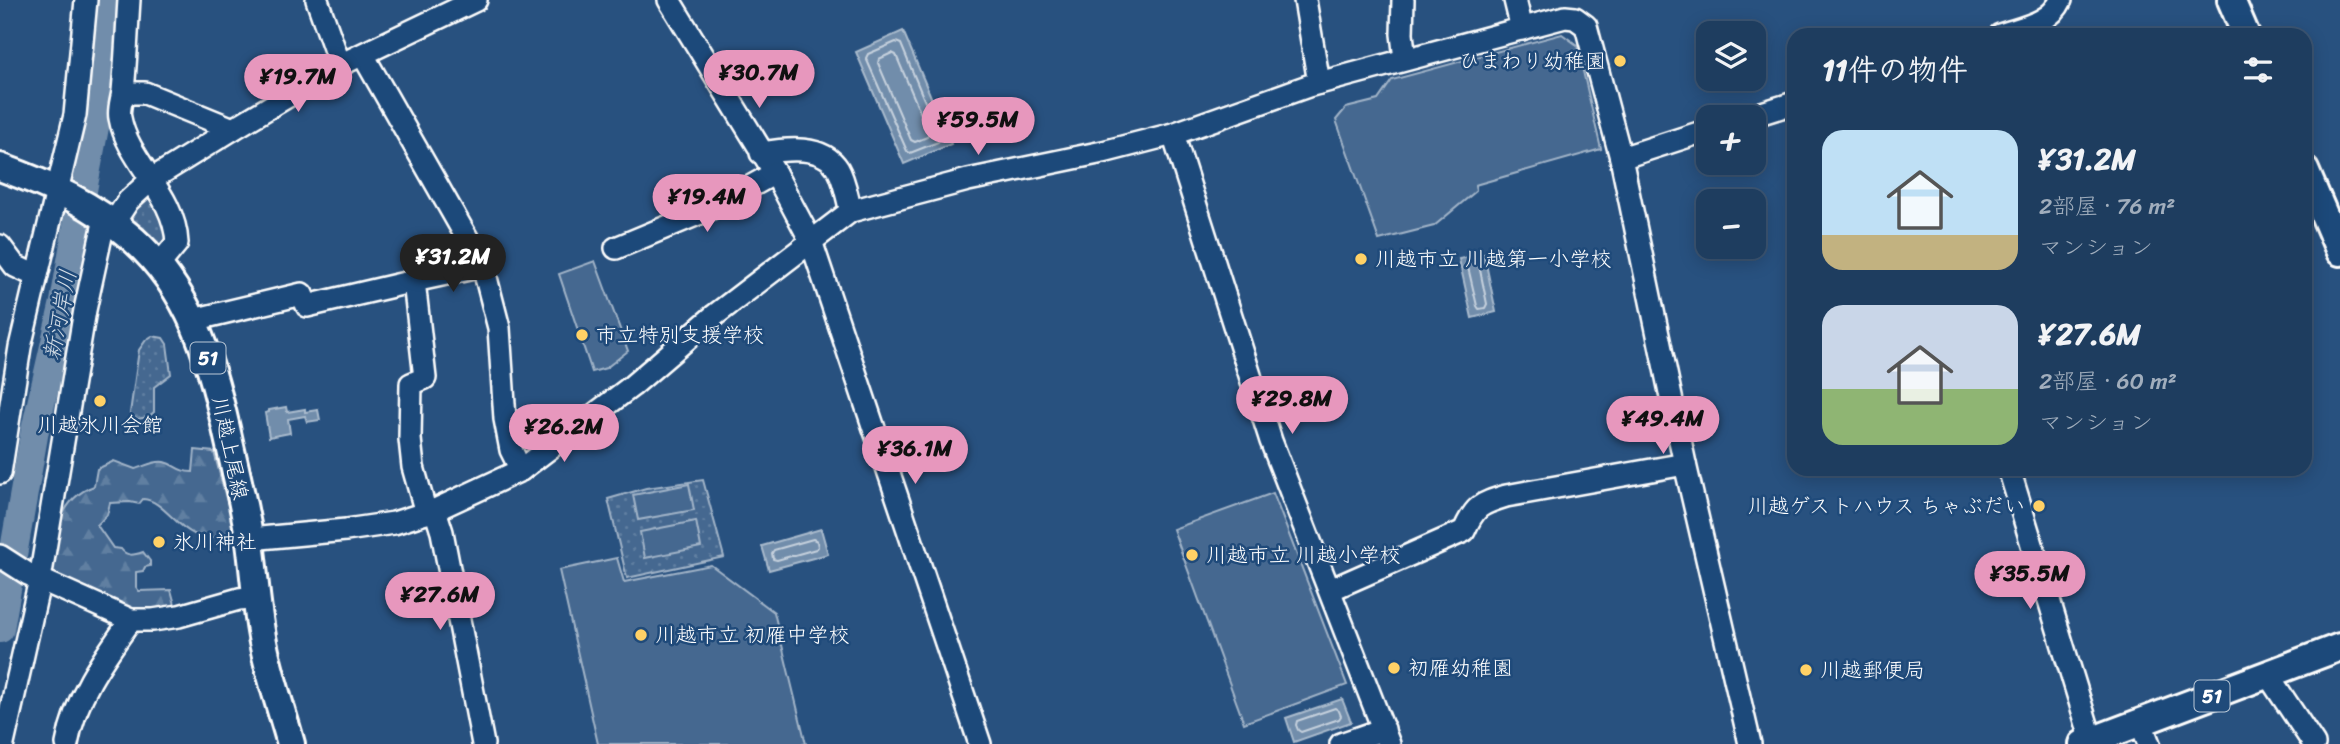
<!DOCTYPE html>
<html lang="ja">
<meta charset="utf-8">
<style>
body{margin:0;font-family:Sriracha,"Klee One",sans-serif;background:#264465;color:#f1f3f6;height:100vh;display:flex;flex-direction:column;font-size:26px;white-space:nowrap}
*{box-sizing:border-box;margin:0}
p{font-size:23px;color:#a1aebd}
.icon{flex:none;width:38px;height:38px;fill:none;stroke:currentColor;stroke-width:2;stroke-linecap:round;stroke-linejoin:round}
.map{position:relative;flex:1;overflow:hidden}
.panel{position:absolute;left:1787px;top:28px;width:525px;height:448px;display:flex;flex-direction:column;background:#1e3d5f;border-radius:21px;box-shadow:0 4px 18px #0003,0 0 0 2px #3c5674}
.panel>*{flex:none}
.tools{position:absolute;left:1696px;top:21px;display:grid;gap:14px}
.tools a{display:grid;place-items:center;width:70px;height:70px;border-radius:14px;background:#1e3d5f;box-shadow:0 4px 18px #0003,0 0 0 2px #3c5674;font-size:35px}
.price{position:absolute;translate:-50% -60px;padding:0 16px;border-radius:24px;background:#e797bd;color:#111;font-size:23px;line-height:46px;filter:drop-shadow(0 2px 4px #0008)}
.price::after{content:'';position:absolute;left:50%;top:42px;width:21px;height:16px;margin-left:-10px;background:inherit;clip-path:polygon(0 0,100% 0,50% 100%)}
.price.on{background:#222;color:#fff}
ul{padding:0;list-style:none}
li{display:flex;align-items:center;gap:21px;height:175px;padding:0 35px}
li span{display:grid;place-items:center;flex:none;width:196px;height:140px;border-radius:21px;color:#555}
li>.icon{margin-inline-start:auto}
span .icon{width:84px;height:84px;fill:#fffc;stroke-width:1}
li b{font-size:30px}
h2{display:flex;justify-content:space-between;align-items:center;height:84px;padding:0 35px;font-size:30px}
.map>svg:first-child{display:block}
.forest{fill:url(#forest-firs);stroke:#a2b4c8;stroke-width:2}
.park{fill:url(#park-dots);stroke:#a2b4c8;stroke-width:2}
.pitch{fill:#446890;stroke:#a2b4c8;stroke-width:2}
.water{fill:#718dab;stroke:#aabbcd;stroke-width:2}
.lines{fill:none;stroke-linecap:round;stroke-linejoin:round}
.shore{stroke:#c6d1dd;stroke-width:2}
.river{stroke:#718dab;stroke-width:28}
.minor-casing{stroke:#fff;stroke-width:26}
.major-casing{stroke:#fff;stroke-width:32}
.minor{stroke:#1f4a7a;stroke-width:21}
.major{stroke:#1f4a7a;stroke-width:26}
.poi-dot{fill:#ffd166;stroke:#1f4a7a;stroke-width:2.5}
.labels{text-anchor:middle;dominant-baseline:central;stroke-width:5;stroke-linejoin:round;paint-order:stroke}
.shield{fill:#1f4a7a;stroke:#bcc9d7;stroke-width:2}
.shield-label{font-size:19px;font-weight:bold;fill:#fff}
.poi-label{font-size:21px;fill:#fff;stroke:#1f4a7a;text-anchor:start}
.street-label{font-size:21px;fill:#fff;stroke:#1f4a7a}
.water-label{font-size:23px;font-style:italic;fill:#d4dde6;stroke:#1f4a7a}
</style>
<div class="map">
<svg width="2340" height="744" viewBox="0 0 2340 744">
<defs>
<pattern id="forest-firs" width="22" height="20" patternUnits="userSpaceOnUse" patternTransform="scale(1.75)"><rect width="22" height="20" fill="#446890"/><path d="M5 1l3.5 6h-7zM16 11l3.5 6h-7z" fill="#607fa1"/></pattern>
<pattern id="park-dots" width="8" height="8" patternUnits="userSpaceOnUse" patternTransform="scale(1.75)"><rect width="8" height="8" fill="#446890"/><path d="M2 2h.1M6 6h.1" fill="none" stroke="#607fa1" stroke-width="1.8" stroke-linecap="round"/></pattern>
</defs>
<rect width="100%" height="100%" fill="#28517f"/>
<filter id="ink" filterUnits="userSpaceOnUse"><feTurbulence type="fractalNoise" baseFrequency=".0143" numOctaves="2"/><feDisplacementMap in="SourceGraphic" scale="14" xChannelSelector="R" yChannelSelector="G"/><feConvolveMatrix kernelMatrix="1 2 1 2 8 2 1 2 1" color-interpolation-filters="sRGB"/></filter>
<g filter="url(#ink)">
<path class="forest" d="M195 450 214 452 227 502 236 525 234 535C221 537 206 539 194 534 175 526 162 500 143 499L139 504 130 502 110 503 107 515 97 525 113 548 121 549C127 557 134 555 143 552L150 561V566L145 567 143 571 136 572V587L139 591 171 590 176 608 142 615 56 577 50 569C55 536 58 499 94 486L97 469 114 461 135 469C143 467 155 460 164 462 176 465 178 472 193 472Z"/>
<g class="park">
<polygon points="138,195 151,195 168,234 159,247 123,214"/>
<polygon points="152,336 163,338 167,344 171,374 154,387 154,412 148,417 137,419 130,416 130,413 139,350 146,340"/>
<polygon points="703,480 724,557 627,578 608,499 646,488"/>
</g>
<g class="pitch">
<polygon points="1562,34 1577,45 1601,149 1475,185 1476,191 1434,226 1379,240 1336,120 1346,108 1378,100 1392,80"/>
<polygon points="595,261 628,351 606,368 592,372 559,274"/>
<polygon points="689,484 694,510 638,520 633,495"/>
<polygon points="1273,493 1347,685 1244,723 1173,529"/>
<polygon points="696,521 701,547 645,558 640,532"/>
<polygon points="617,558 624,582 711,565 774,612 806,744 598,744 559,570"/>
</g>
<g class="water">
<polygon points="903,31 951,144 904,164 856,52"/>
<polygon points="1484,254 1496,312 1472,318 1459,259"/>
<polygon points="286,407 287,412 305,409 305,412 318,410 320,420 307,422 305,416 288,419 290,433 269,437 265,413 269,412 269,410"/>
<polygon points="821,529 828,554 769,570 762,546"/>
<polygon points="1342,699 1351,722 1294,742 1286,718"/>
</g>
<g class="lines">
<g class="shore">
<polygon points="896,42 901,44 940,138 938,142 910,153 907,151 866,58 868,54"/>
<polygon points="892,53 896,55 929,133 927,137 915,142 911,140 878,63 879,59"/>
<polygon points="1471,263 1476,263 1479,265 1487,304 1485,308 1479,309 1477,306 1468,267"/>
<polygon points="813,539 817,541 818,547 816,549 777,560 773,559 772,553 774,550"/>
<polygon points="1335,708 1339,711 1341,716 1339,719 1301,732 1298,730 1296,725 1297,721"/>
</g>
<polyline class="river" points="0,629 35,430 64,302 84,185 104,80 112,0"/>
<defs>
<g id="minor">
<path d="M129 0C127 30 126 61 123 91 122 99 118 110 120 118 128 162 175 194 177 243L158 266"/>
<polyline points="317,0 340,65"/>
<polyline points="669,0 775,173 811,241 980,744"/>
<polyline points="1305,0 1319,83"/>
<polyline points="1403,0 1402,34 1405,59"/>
<polyline points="1515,0 1522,29"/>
<path d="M2000 35C2023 27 2050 24 2061 0"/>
<polyline points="363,55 483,266 499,328 505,419 511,450 521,470"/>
<polyline points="123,93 145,93 233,129"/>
<polyline points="1749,117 1794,103"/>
<polyline points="1173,134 1271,441 1389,744"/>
<path d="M761 153C786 149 823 144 838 169 845 181 847 198 851 211"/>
<polyline points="1621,158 1708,130"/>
<polyline points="113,224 128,201 152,179 233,129 340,65 476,0"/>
<polyline points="0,246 15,266 36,276"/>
<polyline points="616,248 710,209 775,173"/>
<polyline points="414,281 483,266"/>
<polyline points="193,320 302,294 307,306 414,281 425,378 411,384 410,439 413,467 426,513"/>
<polyline points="2009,469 2092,741"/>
<polyline points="0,473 20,347 75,115 86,0"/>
<polyline points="435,510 442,532 483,744"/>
<polyline points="250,539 346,530 394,523 435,510 521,470 632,386 715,315 851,211 968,180 1103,152 1173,134 1308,86 1565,17 1575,18 1586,26 1621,158 1685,464 1750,744"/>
<polyline points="0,556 28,574 131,620 153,620 179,616 239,599 256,597"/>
<path d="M1330 590 1464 531C1475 506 1480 504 1506 496L1685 464"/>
<polyline points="2268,675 2314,744"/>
<polyline points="2141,723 2149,744"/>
<polyline points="3,744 40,579 85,310 105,218"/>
<path d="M67 744C75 697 103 659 131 620"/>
<polyline points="1341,744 1384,729"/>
</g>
<g id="major">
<polyline points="2231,0 2246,35"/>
<path d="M0 167C50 185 94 205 134 240 190 290 210 357 226 428 234 465 244 504 250 542 254 572 256 602 261 631 267 670 281 707 291 744"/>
<polyline points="2305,170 2340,252"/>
<polyline points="2083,744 2340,647"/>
</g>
</defs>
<use href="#minor" class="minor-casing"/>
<use href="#major" class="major-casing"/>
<use href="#minor" class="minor"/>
<use href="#major" class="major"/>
</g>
</g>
<g class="poi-dot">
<circle cx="1620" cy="61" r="7"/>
<circle cx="1361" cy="259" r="7"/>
<circle cx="582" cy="335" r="7"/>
<circle cx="100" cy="401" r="7"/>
<circle cx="2039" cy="506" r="7"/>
<circle cx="159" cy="542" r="7"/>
<circle cx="1192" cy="555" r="7"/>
<circle cx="641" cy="635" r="7"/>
<circle cx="1394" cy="668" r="7"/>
<circle cx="1806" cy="670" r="7"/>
</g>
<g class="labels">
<g class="shield">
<rect x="190.5" y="342.5" width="35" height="31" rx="5"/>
<rect x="2194.5" y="680.5" width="35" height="31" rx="5"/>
</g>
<g class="shield-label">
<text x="208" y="358">51</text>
<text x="2212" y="696">51</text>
</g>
<g class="poi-label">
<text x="1606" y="61" text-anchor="end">ひまわり幼稚園</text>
<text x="1375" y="259">川越市立 川越第一小学校</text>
<text x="596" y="335">市立特別支援学校</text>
<text x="100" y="425" text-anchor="middle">川越氷川会館</text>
<text x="2025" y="506" text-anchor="end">川越ゲストハウス ちゃぶだい</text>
<text x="173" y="542">氷川神社</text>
<text x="1206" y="555">川越市立 川越小学校</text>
<text x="655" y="635">川越市立 初雁中学校</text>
<text x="1408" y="668">初雁幼稚園</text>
<text x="1820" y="670">川越郵便局</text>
</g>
<g class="street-label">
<text transform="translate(230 448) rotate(78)">川越上尾線</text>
</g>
<g class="water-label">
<text transform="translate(60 315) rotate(-79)">新河岸川</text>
</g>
</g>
</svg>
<div class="tools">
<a><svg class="icon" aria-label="layers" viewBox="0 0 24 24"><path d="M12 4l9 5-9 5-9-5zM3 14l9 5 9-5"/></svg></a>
<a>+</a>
<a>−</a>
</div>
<b class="price" style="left:759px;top:110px">¥30.7M</b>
<b class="price" style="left:298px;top:114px">¥19.7M</b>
<b class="price" style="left:978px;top:157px">¥59.5M</b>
<b class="price" style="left:707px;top:234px">¥19.4M</b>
<b class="price on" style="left:453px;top:294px">¥31.2M</b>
<b class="price" style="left:1292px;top:436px">¥29.8M</b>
<b class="price" style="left:1663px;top:456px">¥49.4M</b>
<b class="price" style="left:564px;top:464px">¥26.2M</b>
<b class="price" style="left:915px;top:486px">¥36.1M</b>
<b class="price" style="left:2030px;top:611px">¥35.5M</b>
<b class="price" style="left:440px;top:632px">¥27.6M</b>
<section class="panel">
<h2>11件の物件<svg class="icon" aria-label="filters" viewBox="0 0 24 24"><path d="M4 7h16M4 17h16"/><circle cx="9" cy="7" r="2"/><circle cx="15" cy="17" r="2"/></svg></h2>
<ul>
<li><span style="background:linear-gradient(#bfe0f5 75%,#c2b280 0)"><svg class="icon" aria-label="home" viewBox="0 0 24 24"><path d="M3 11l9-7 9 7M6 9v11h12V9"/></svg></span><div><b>¥31.2M</b><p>2部屋 · 76 m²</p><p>マンション</p></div></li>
<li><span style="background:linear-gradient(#c9d6e8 60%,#8fb573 0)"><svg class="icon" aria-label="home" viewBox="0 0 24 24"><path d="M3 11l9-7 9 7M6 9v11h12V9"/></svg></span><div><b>¥27.6M</b><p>2部屋 · 60 m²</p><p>マンション</p></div></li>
</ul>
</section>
</div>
